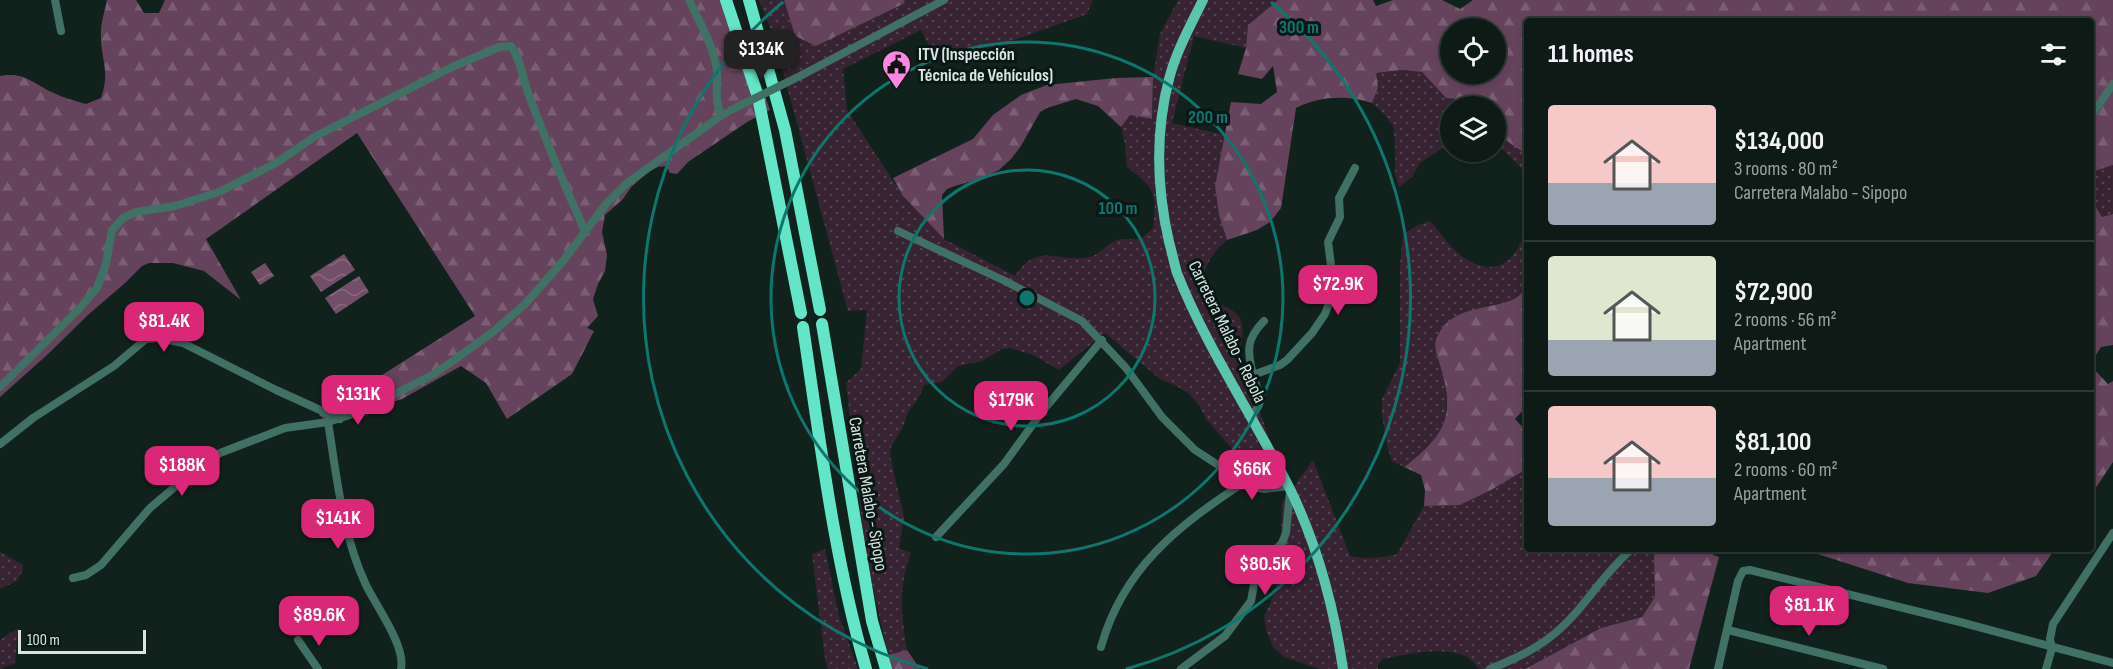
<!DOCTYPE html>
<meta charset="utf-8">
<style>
body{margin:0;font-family:"Sofia Sans Condensed",sans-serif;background:#1b2723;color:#f1f3f6;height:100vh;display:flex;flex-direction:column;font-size:22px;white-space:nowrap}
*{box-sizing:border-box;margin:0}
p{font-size:20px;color:#9aa1a1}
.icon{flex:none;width:33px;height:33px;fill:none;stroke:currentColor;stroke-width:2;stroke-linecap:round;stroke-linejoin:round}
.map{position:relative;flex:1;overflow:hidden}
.details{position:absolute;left:1524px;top:18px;width:570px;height:534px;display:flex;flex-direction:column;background:#0d1a16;border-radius:6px;box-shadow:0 3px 9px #0003,0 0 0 2px #2d3835}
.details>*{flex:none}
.fabs{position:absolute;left:1440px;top:18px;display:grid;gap:12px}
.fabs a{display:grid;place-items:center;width:66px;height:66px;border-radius:50%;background:#0d1a16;box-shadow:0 3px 9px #0003,0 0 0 2px #2d3835;font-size:30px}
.scale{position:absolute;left:18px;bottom:15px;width:128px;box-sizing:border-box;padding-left:6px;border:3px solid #dae4e1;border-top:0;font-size:16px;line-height:21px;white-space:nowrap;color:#dae4e1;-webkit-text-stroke:4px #081814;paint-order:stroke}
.price{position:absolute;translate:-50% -51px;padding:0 14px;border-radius:12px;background:#db2777;color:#fff;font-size:20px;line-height:39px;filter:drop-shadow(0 2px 3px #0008)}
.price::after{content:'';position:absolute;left:50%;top:36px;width:18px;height:14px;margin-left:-9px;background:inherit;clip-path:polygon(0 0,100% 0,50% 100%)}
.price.active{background:#222;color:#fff}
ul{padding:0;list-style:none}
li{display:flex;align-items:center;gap:18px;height:150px;padding:0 24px}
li+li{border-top:2px solid #2d3835}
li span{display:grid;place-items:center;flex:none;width:168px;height:120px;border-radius:6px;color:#555}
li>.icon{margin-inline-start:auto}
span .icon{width:72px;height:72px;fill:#fffc;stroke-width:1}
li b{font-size:26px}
h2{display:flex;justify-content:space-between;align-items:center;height:72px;padding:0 24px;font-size:26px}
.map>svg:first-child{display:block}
.grass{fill:url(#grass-dots)}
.forest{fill:url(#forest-firs);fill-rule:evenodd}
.water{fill:url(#water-waves)}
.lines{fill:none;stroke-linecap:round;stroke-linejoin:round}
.minor{stroke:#417064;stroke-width:8}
.major{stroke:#5bc4ac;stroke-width:10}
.highway{stroke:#63e5c8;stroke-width:12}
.minor-bridge{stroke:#417064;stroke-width:8}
.ring{fill:none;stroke:#0f766e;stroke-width:3}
.labels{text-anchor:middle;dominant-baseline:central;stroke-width:6;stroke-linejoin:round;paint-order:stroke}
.poi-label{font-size:18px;font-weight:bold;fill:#dae4e1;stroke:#081814;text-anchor:start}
.street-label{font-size:18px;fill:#dae4e1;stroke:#081814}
.centre{fill:#0f766e;stroke:#081814;stroke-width:3}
.ring-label{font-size:18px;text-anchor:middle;font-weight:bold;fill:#0f766e;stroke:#081814;stroke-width:6;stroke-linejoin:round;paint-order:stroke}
</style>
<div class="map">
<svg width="2113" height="669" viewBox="0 0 2113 669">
<defs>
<pattern id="grass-dots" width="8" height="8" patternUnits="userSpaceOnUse" patternTransform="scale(1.5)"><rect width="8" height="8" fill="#372332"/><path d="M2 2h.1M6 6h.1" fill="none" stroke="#53434f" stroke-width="1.8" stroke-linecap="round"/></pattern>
<pattern id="forest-firs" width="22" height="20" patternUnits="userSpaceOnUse" patternTransform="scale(1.5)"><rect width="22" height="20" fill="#66435d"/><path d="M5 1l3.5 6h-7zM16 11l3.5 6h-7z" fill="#7b5e74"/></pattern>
<pattern id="water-waves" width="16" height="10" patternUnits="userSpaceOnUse" patternTransform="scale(1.5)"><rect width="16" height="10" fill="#734e69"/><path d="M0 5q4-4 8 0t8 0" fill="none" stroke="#86677e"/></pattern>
</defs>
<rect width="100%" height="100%" fill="#11221d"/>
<g class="grass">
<path d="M759 0H784L795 36 816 46 901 5 905 0H1093L1087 14 998 46 933 54 921 30 843 69 847 110 903 196 944 239 1015 276C1038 240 1059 264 1090 257 1101 254 1108 242 1118 240 1125 238 1134 240 1141 239L1153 228C1157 193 1155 188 1127 167L1125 144 1121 127 1130 115 1152 119 1153 77 1160 34 1178 0H1278L1248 25 1246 48 1194 36 1172 123 1225 135 1215 186 1219 215 1227 240C1207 258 1201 272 1202 299 1238 310 1249 313 1239 354L1275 454 1244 462 1206 419 1199 405 1188 393 1175 385 1160 379 1105 333 1059 370 1033 355 1010 348 1002 349 982 361 958 366 942 382 924 385 918 399 908 412 903 427 891 447 890 455 904 517 899 548 911 553C898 587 901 614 907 650L888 655 866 556 846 383 861 369 867 310 848 311 773 35Z"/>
<polygon points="1402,70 1422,72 1446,98 1480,101 1483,106 1450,106 1450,143 1420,163 1412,177 1399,187 1395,173 1395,142 1393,126 1384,114 1372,103 1378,88 1375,73"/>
<polygon points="1496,127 1503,138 1526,152 1527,198 1522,169 1496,143"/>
<polygon points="2113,165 2113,214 2102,218 2091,199 2092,172"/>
<path d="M1430 221C1442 234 1451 250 1466 259 1501 281 1521 254 1527 221V286L1516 299 1475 310 1434 346C1446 383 1458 418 1426 450 1420 456 1411 461 1404 467L1392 461 1387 446 1382 415V399L1400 363V265L1403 235 1416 226Z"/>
<path d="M1313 460 1350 556C1367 559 1380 559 1397 554L1424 506 1460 505 1491 490 1527 469V549H1659L1654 554 1655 597 1642 617 1601 628 1525 669H1479C1475 664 1471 658 1465 656 1442 646 1407 654 1383 659L1378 665V669H1320L1284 657 1273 647 1267 633 1264 616 1271 602 1280 573 1282 503Z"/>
<polygon points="825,549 839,616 858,669 828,669 825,659 812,554"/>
<path d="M0 552 23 565C22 580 13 583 0 589Z"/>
<polygon points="18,628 15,663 0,669 0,640"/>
</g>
<g class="forest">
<path d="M107 0H136L144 13H159L165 0H730L770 110 747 122 688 162 677 174 670 173 666 166 658 167 650 171 632 186 623 199 605 215 602 232 607 255 605 271 598 284 593 299 598 316 587 328 594 331 572 374 507 419 486 383 461 366 402 399 328 422 319 415 475 316 357 133 206 239 241 300 204 271 173 263H149L142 266 125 283 89 314 48 354 0 397V76C25 71 33 84 54 93 64 98 75 101 86 104L101 98C111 70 100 59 101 33 101 21 105 11 107 0Z"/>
<polygon points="784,0 905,0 901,5 816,46 795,36"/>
<path d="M1278 0H1373L1376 6 1393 0H1442L1460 9 1473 0H2113V165L2092 172 2091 176V21H1527V155L1503 138 1496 127V106H1483L1480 101 1446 98 1422 72 1402 70 1376 73 1378 88 1372 103C1347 95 1319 96 1296 108L1281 208 1270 222 1257 230 1227 240 1219 215 1215 186 1231 102 1261 104 1277 92 1273 66 1262 79 1238 74 1246 48 1248 25ZM1450 28H1496V74H1450Z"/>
<polygon points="1153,77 1152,119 1130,115 1121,127 1098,106 1076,99 1047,108 1040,112 1021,146 1011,159 999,170 985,177 955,186 947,189 942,195 944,239 903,196 893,178 973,139 993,115 1021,95 1047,85 1116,78"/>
<polygon points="2091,199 2102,217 2113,214 2113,345 2101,347 2091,363"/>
<path d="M1527 286V406L1515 419 1527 432V469L1491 490 1460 505 1424 506 1425 490 1421 475 1404 467C1445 436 1456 416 1440 365 1437 354 1432 346 1438 335 1452 306 1489 310 1514 299 1519 297 1523 291 1527 286Z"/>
<polygon points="2091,366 2108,384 2113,381 2113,462 2091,495"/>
<polygon points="1659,549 1699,549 1719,557 1689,669 1525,669 1601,628 1642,617 1655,597 1654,554"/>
<polygon points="1802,549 2055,549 2036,576 1988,593 1908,583"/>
<polygon points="907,650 920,669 892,669 888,655"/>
</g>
<g class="water">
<polygon points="344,254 355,270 321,292 310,276"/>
<polygon points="265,263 274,276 260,285 251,272"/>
<polygon points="359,276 369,292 336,314 325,298"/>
</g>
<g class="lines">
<g class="minor">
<polyline points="55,0 61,31"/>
<path d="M689 0C699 21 711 41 716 65 720 83 712 100 722 115L726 113"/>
<polyline points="802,75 944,0"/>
<polyline points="2091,116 2113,84"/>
<polyline points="898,231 1005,281 1082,321 1126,368 1162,417 1195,450 1252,487 1265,489 1288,486"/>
<path d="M1253 375C1247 351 1246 339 1264 321"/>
<path d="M0 387 78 310 97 288 106 264 112 230 123 218 136 212 175 206 219 192 276 163 314 137 450 68 499 47 511 46C522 61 523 82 530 98 547 143 565 187 585 231"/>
<path d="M1250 417C1267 399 1259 397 1253 375L1280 365 1287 360 1312 333 1325 314 1330 300 1333 281 1328 242 1340 217 1339 198 1355 168"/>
<path d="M328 422C337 478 342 534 366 585 376 606 406 646 401 669"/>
<polyline points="0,444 33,418 114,366 146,339 159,338 183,343 276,390 340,419"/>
<path d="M1235 473C1252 478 1265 478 1280 469"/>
<polyline points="936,537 1004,464 1041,413 1102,340"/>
<polyline points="73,578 86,575 101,565 150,508 203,463 220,453 285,428 328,422 365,410 384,402 395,394 434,374 457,358 494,331 525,304 563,261 606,204 627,183 722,115"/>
<polyline points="1728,630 1883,669"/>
<polyline points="298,640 318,669"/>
<path d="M1101 647C1123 568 1178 526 1243 483"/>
<polyline points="1181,669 1225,636 1251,601 1255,579 1263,563 1282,543 1286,533 1290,491"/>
<path d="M1490 669C1512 660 1535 650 1554 634 1584 610 1602 574 1632 549"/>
<polyline points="1718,669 1738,581 1743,571 1750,570 1960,622 2113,663"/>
<polyline points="2046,669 2052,648 2050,639 2053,624 2113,533"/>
</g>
<path class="major" d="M1203 0C1190 26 1176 52 1169 79 1155 133 1157 189 1169 242 1172 252 1174 263 1177 273 1207 349 1254 417 1291 491 1318 547 1334 608 1343 669"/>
<g class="highway">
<polyline points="726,0 758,97 801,313"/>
<polyline points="749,0 785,130 820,310"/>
<polyline points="822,324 872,621 886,669"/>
<path d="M803 327C820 441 834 558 866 669"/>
</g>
<polyline class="minor-bridge" points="731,110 802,75"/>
</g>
<g class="ring">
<circle cx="1027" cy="298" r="128"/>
<circle cx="1027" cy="298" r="256"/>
<path d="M928 669A384 384 0 0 1 783 2M1271 2A384 384 0 0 1 1126 669"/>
</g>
<defs>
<symbol id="civic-pin" viewBox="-11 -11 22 30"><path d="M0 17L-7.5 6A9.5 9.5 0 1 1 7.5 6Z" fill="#fd86e2" stroke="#081814"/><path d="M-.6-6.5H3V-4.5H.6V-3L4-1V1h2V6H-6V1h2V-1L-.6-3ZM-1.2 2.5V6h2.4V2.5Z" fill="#111"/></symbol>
</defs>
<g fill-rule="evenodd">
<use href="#civic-pin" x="880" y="48" width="33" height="45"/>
</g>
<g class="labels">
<g class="poi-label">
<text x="918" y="54">ITV (Inspección<tspan x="918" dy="21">Técnica de Vehículos)</tspan></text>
</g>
<g class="street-label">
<text transform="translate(1227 332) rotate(64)">Carretera Malabo - Rebola</text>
<text transform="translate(868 494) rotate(80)">Carretera Malabo - Sipopo</text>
</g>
</g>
<circle cx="1027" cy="298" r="9" class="centre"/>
<g class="ring-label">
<text x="1299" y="33">300 m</text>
<text x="1208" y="123">200 m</text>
<text x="1118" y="214">100 m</text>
</g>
</svg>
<div class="fabs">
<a><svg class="icon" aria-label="locate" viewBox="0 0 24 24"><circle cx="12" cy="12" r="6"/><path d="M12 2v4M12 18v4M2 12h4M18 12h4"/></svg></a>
<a><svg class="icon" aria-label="layers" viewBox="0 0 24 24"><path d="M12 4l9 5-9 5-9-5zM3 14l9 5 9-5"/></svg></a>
</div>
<div class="scale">100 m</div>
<b class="price active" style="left:761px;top:81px">$134K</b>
<b class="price" style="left:1338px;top:316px">$72.9K</b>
<b class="price" style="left:164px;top:353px">$81.4K</b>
<b class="price" style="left:358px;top:426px">$131K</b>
<b class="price" style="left:1011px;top:432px">$179K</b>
<b class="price" style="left:182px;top:497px">$188K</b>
<b class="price" style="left:1252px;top:501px">$66K</b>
<b class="price" style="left:338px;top:550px">$141K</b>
<b class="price" style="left:1265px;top:596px">$80.5K</b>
<b class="price" style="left:1809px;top:637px">$81.1K</b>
<b class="price" style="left:319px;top:647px">$89.6K</b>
<section class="details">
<h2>11 homes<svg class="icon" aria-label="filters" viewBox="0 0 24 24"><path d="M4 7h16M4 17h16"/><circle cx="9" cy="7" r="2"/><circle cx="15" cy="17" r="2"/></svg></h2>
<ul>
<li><span style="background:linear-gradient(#f6c9c9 65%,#9aa5b1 0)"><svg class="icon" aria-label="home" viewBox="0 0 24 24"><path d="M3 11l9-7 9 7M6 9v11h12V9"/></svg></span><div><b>$134,000</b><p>3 rooms · 80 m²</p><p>Carretera Malabo - Sipopo</p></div></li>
<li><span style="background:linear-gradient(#dfe7d0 70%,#9aa5b1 0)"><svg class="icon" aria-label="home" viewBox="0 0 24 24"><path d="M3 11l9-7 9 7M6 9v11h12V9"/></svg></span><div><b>$72,900</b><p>2 rooms · 56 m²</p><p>Apartment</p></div></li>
<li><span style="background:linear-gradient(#f6c9c9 60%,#9aa5b1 0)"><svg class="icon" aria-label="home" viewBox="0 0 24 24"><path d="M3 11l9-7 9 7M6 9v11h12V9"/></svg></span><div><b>$81,100</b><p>2 rooms · 60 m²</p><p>Apartment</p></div></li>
</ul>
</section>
</div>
